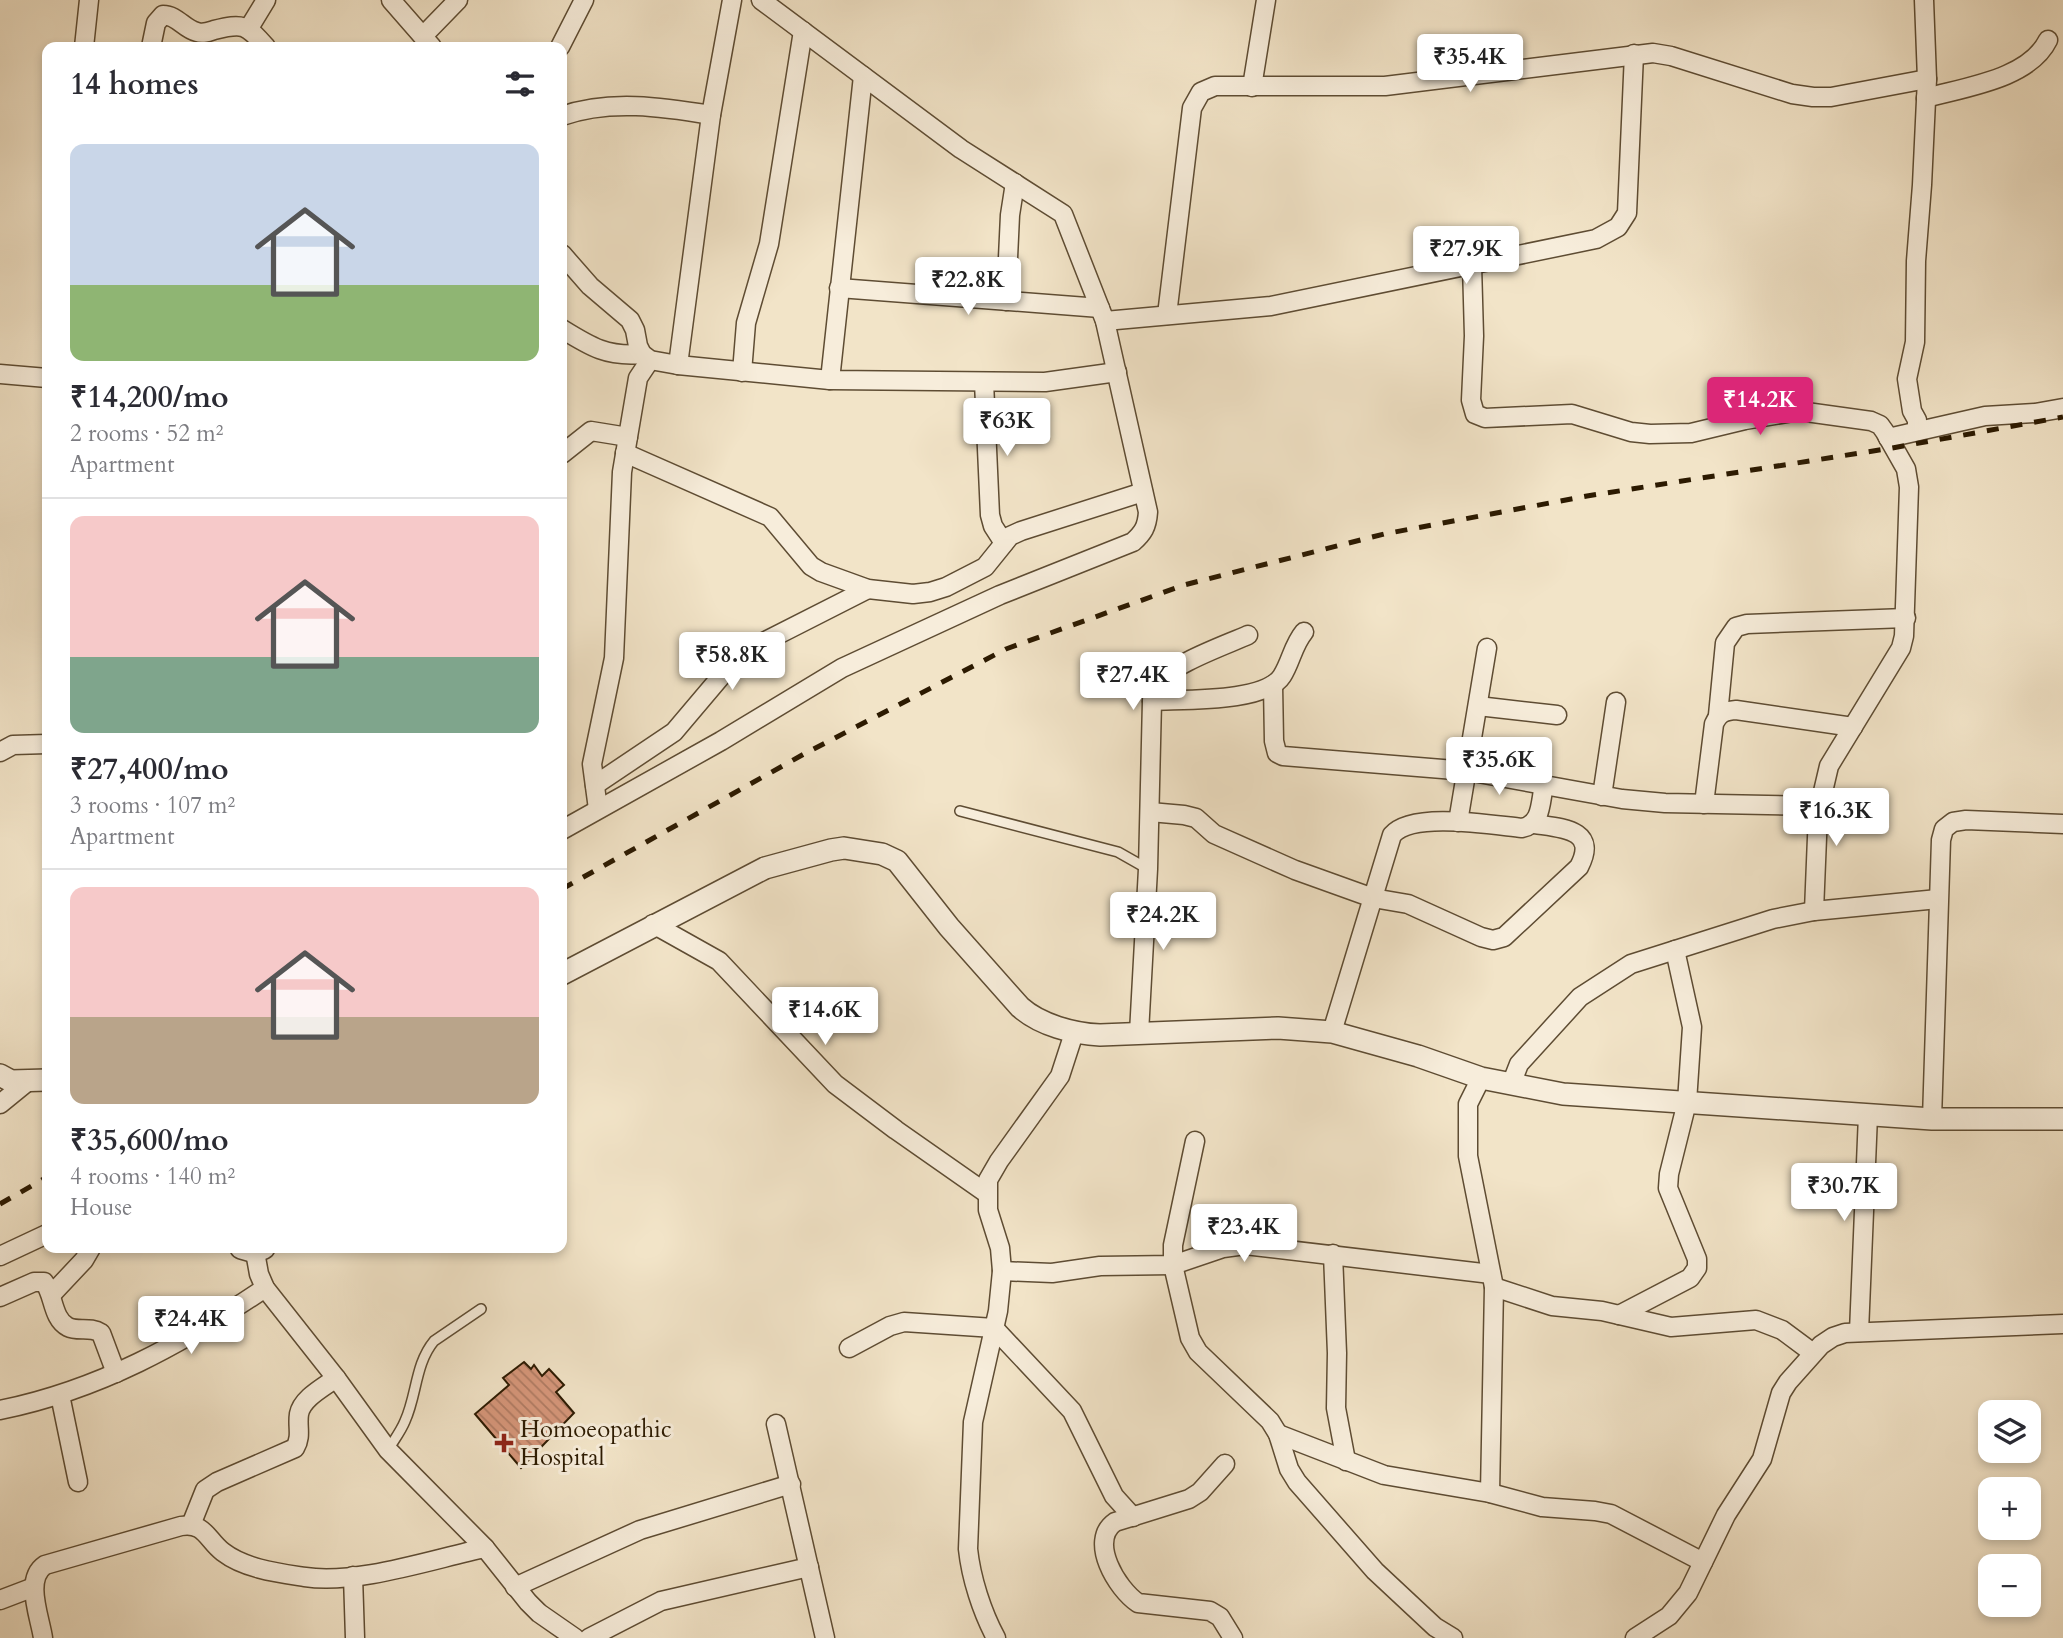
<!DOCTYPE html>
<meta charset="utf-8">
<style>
body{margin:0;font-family:Cardo,serif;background:#f7f7f7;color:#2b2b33;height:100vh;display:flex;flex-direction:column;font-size:26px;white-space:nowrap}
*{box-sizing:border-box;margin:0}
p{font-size:23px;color:#7c7c81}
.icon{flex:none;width:38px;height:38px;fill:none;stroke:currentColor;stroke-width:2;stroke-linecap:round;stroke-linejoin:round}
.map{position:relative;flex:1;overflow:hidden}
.drawer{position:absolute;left:42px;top:42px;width:525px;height:1211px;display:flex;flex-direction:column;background:#fff;border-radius:14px;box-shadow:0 4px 10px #0003}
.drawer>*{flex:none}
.fabs{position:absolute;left:1978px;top:1400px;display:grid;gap:14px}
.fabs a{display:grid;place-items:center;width:63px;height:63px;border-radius:14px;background:#fff;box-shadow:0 4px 10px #0003;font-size:35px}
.price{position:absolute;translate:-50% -60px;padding:0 16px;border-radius:7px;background:#fff;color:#222;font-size:23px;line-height:46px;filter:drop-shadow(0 2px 4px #0008)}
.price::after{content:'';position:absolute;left:50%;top:42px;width:21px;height:16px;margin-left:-10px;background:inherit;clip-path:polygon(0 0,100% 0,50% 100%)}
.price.selected{background:#db2777;color:#fff}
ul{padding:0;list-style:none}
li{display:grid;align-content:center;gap:14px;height:371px;padding:0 28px}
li+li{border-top:2px solid #e1e1e2}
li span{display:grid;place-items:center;height:217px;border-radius:14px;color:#555}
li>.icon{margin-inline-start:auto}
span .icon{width:126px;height:126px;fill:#fffc;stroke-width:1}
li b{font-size:30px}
h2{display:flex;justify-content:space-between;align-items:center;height:84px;padding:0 28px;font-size:30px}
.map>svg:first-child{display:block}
.building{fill:url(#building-back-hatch);stroke:#2c1a01;stroke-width:2}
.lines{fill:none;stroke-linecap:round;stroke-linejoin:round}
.service-casing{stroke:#5e4c33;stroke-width:12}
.minor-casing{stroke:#5e4c33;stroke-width:21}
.tertiary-casing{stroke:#5e4c33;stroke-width:24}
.service{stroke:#f7eddb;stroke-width:9}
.minor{stroke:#f7eddb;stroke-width:18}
.tertiary{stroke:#f7eddb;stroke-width:21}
.rail{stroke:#2c1a01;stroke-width:5;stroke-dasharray:12 12;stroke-linecap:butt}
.poi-dot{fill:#8f2418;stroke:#f7eddb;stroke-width:2.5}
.labels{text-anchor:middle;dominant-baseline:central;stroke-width:6;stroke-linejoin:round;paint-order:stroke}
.poi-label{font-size:24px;fill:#2c1a01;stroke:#f7eddb;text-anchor:start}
</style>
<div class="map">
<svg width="2063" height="1638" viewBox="0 0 2063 1638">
<defs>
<pattern id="building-back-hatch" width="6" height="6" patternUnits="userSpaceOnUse" patternTransform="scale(1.75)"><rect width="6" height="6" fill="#d6967a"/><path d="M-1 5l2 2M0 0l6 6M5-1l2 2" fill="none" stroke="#ae7a62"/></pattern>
</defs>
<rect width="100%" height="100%" fill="#f2e4c8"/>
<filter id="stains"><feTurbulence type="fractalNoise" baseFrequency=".00286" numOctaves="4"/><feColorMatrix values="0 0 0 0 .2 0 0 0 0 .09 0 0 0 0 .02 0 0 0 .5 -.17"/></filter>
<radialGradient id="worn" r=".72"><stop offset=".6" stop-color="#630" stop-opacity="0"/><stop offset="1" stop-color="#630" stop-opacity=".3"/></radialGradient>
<polygon class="building" points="524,1362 531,1369 534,1365 542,1376 549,1369 564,1385 556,1392 574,1413 521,1468 475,1414 509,1385 503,1378"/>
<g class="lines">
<defs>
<g id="service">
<polyline points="960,811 1118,852 1148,869"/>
<path d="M388 1450C394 1440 401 1431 405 1421 417 1395 415 1364 434 1341L481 1309"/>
</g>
<g id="minor">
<polyline points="391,0 432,47"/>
<polyline points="249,28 266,0"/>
<polyline points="423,36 458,0"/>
<polyline points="84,47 89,0"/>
<path d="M151 47 156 23 163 15C177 15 184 29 197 32 203 34 208 32 214 30 243 23 246 24 266 47"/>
<polyline points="560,47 584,0"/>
<polyline points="1252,87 1266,0"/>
<path d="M1926 98C1965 87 2029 79 2048 40"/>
<path d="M562 116C609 99 663 107 711 115"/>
<polyline points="562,254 590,286 630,320 635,330 638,346 642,354 650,360 678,365 830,380 1045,382 1117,372"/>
<polyline points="1472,265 1474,336 1471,400 1475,414 1485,418 1572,414 1631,432 1650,434 1691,433 1745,420 1799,411 1871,421 1880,425 1885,432 1906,469 1909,487 1904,636 1901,648 1829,766 1818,813 1814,911"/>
<polyline points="839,288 1100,308"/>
<polyline points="1006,301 1010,215 1015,183"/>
<polyline points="1167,315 1192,108 1201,92 1215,86 1385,86 1653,53 1671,56 1792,94 1813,97 1831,97 1927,79"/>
<polyline points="1105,321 1271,306 1596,239 1618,227 1627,213 1634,54"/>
<path d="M562 329C591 347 607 357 642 354"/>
<polyline points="678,365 711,115 732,0"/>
<polyline points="742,372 746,323 769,244 803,31"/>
<polyline points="0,374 47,378"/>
<polyline points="830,380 863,76"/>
<polyline points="984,382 990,515 993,526 1004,543"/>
<polyline points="1917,431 1917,420 1912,411 1907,379 1915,342 1916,261 1922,185 1927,79 1924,0"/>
<polyline points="1888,438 1985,416 2035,413 2063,408"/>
<polyline points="625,453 770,517 811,566 821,572 868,589 913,594 930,592 946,587 985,567 1010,536 1021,531 1143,492"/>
<polyline points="562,454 591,431 628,437"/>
<polyline points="1273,685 1274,741 1277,753 1283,756 1467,771 1622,799 1665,803 1819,806"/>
<path d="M1152 701C1182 699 1265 703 1282 676 1291 662 1293 645 1304 632"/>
<polyline points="1478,706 1557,715"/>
<polyline points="1718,715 1725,643 1736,627 1747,624 1906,618"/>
<polyline points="0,752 13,745 47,744"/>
<polyline points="595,785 674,732 740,654 868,589"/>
<polyline points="1602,796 1616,702"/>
<path d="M1704 804 1714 724C1719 713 1724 711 1736 710L1853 727"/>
<polyline points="598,809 592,764 614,658 622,472 638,378 650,360"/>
<path d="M1150 812 1184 815 1196 818 1214 834 1295 870 1373 898 1408 904 1481 937 1493 940 1504 937 1579 867C1599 829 1561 828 1535 824"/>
<polyline points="1458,822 1487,648"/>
<path d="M562 830 721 741 842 668 1000 595 1133 542C1143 533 1147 527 1148 512L1105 321 1063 214 961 149 761 0"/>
<polyline points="653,924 719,961 835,1084 896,1130 986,1193"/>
<path d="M1332 1032 1392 835C1412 811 1492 825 1522 828 1542 824 1540 803 1544 785"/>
<path d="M1139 1033 1148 869 1152 701C1153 696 1154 689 1157 685 1168 665 1226 645 1248 635"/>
<polyline points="1481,1078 1468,1104 1468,1156 1494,1287 1490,1493"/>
<polyline points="1512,1082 1519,1064 1580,997 1631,964 1773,919 1814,911 1938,899"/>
<polyline points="0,1104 27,1082"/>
<polyline points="1932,1119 1941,840 1944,829 1953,822 1966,820 2063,824"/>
<polyline points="1195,1141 1173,1245 1173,1265 1190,1338 1198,1352 1270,1421 1278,1434 1289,1469 1297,1482 1375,1571 1435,1627 1453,1638"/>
<polyline points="255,1252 259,1274 265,1288 336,1378 388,1450 485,1548 528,1602 539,1613 575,1638"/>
<polyline points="1333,1254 1337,1353 1336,1408 1346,1461"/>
<polyline points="0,1256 47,1234"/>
<polyline points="1002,1271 1052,1273 1100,1266 1173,1265 1223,1248 1245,1245 1491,1274"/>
<polyline points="1494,1287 1552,1306 1602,1311 1671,1327 1756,1320 1782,1330 1813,1353"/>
<polyline points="51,1295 84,1260 91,1248"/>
<path d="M0 1297 34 1282H44C54 1294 52 1319 68 1327 78 1332 90 1326 101 1333L116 1373"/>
<polyline points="1619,1315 1690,1278 1697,1268 1697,1259 1668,1188 1669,1174 1687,1102 1692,1027 1675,950"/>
<polyline points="1859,1332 1868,1115"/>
<polyline points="849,1348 890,1326 904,1322 994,1328 1072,1411 1114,1496 1133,1517"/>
<polyline points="60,1395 78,1482"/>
<path d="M0 1410C99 1390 182 1344 265 1288"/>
<polyline points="776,1424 825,1638"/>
<polyline points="1278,1434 1384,1475 1490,1493 1542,1507 1595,1511 1611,1514 1703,1562"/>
<path d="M1225 1464 1200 1492 1189 1499 1115 1522C1088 1541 1117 1589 1138 1603L1210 1611 1220 1617 1233 1638"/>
<path d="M191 1525 205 1490 217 1482 295 1448C302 1436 297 1427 299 1414 302 1398 324 1387 336 1378"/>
<polyline points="353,1576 355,1638"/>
<polyline points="515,1587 640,1530 791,1484"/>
<polyline points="0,1600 34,1587"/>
<path d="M43 1638C40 1617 24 1579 45 1565L181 1526C205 1522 207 1540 223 1552 245 1569 279 1573 305 1577 357 1585 433 1559 485 1548"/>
<polyline points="589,1638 661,1601 809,1567"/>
<path d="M996 1638C982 1612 971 1578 968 1549L973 1422 998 1311 1002 1271 1000 1248 988 1210V1180L999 1161 1060 1076 1074 1033"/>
<polyline points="1635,1638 1669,1616 1688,1593 1726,1515 1762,1459 1781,1393 1788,1382 1821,1345 1833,1337 1845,1333 2063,1324"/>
</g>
<g id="tertiary">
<path d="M562 974 765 868 831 850 844 848 882 854 897 861 949 927 1020 1007C1040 1025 1074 1034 1100 1035L1278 1028 1332 1032 1418 1056 1481 1078 1563 1094 1932 1119H2063"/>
<polyline points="0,1075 11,1081 47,1080"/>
<polyline points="241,1248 255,1252 264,1248"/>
</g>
</defs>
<use href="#service" class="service-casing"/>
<use href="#minor" class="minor-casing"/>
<use href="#tertiary" class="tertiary-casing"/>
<use href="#service" class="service"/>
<use href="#minor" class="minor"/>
<use href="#tertiary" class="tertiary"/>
<g class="rail">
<polyline points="562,889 804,754 1006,649 1184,585 1384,534 1587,496 1892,448 2063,417"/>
<polyline points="0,1204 47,1177"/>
</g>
</g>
<path class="poi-dot" d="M500.5 1432.5h7v7h7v7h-7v7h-7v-7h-7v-7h7z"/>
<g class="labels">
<g class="poi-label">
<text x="520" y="1429">Homoeopathic<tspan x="520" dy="28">Hospital</tspan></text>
</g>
</g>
<rect width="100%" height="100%" filter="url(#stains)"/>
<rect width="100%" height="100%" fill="url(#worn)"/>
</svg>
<div class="fabs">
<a><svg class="icon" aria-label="layers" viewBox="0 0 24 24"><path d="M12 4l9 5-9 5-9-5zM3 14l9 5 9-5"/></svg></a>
<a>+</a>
<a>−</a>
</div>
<b class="price" style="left:1470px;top:94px">₹35.4K</b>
<b class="price" style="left:1466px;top:286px">₹27.9K</b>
<b class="price" style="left:968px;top:317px">₹22.8K</b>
<b class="price selected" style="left:1760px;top:437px">₹14.2K</b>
<b class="price" style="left:1007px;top:458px">₹63K</b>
<b class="price" style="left:732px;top:692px">₹58.8K</b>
<b class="price" style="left:1133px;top:712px">₹27.4K</b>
<b class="price" style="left:1499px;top:797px">₹35.6K</b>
<b class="price" style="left:1836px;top:848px">₹16.3K</b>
<b class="price" style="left:1163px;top:952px">₹24.2K</b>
<b class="price" style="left:825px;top:1047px">₹14.6K</b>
<b class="price" style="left:1844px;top:1223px">₹30.7K</b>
<b class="price" style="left:1244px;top:1264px">₹23.4K</b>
<b class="price" style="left:191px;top:1356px">₹24.4K</b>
<section class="drawer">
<h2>14 homes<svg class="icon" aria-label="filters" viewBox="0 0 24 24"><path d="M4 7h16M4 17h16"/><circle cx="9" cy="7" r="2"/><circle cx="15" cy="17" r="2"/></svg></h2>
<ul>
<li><span style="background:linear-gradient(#c9d6e8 65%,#8fb573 0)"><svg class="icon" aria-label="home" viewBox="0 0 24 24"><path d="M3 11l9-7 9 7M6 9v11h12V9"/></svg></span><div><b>₹14,200/mo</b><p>2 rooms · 52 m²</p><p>Apartment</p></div></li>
<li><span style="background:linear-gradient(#f6c9c9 65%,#7fa58c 0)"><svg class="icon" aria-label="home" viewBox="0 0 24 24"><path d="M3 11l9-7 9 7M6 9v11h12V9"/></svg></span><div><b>₹27,400/mo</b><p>3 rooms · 107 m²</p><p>Apartment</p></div></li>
<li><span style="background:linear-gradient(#f6c9c9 60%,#b9a48a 0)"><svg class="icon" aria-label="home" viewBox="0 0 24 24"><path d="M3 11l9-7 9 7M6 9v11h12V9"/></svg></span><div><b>₹35,600/mo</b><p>4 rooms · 140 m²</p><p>House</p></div></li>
</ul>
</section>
</div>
